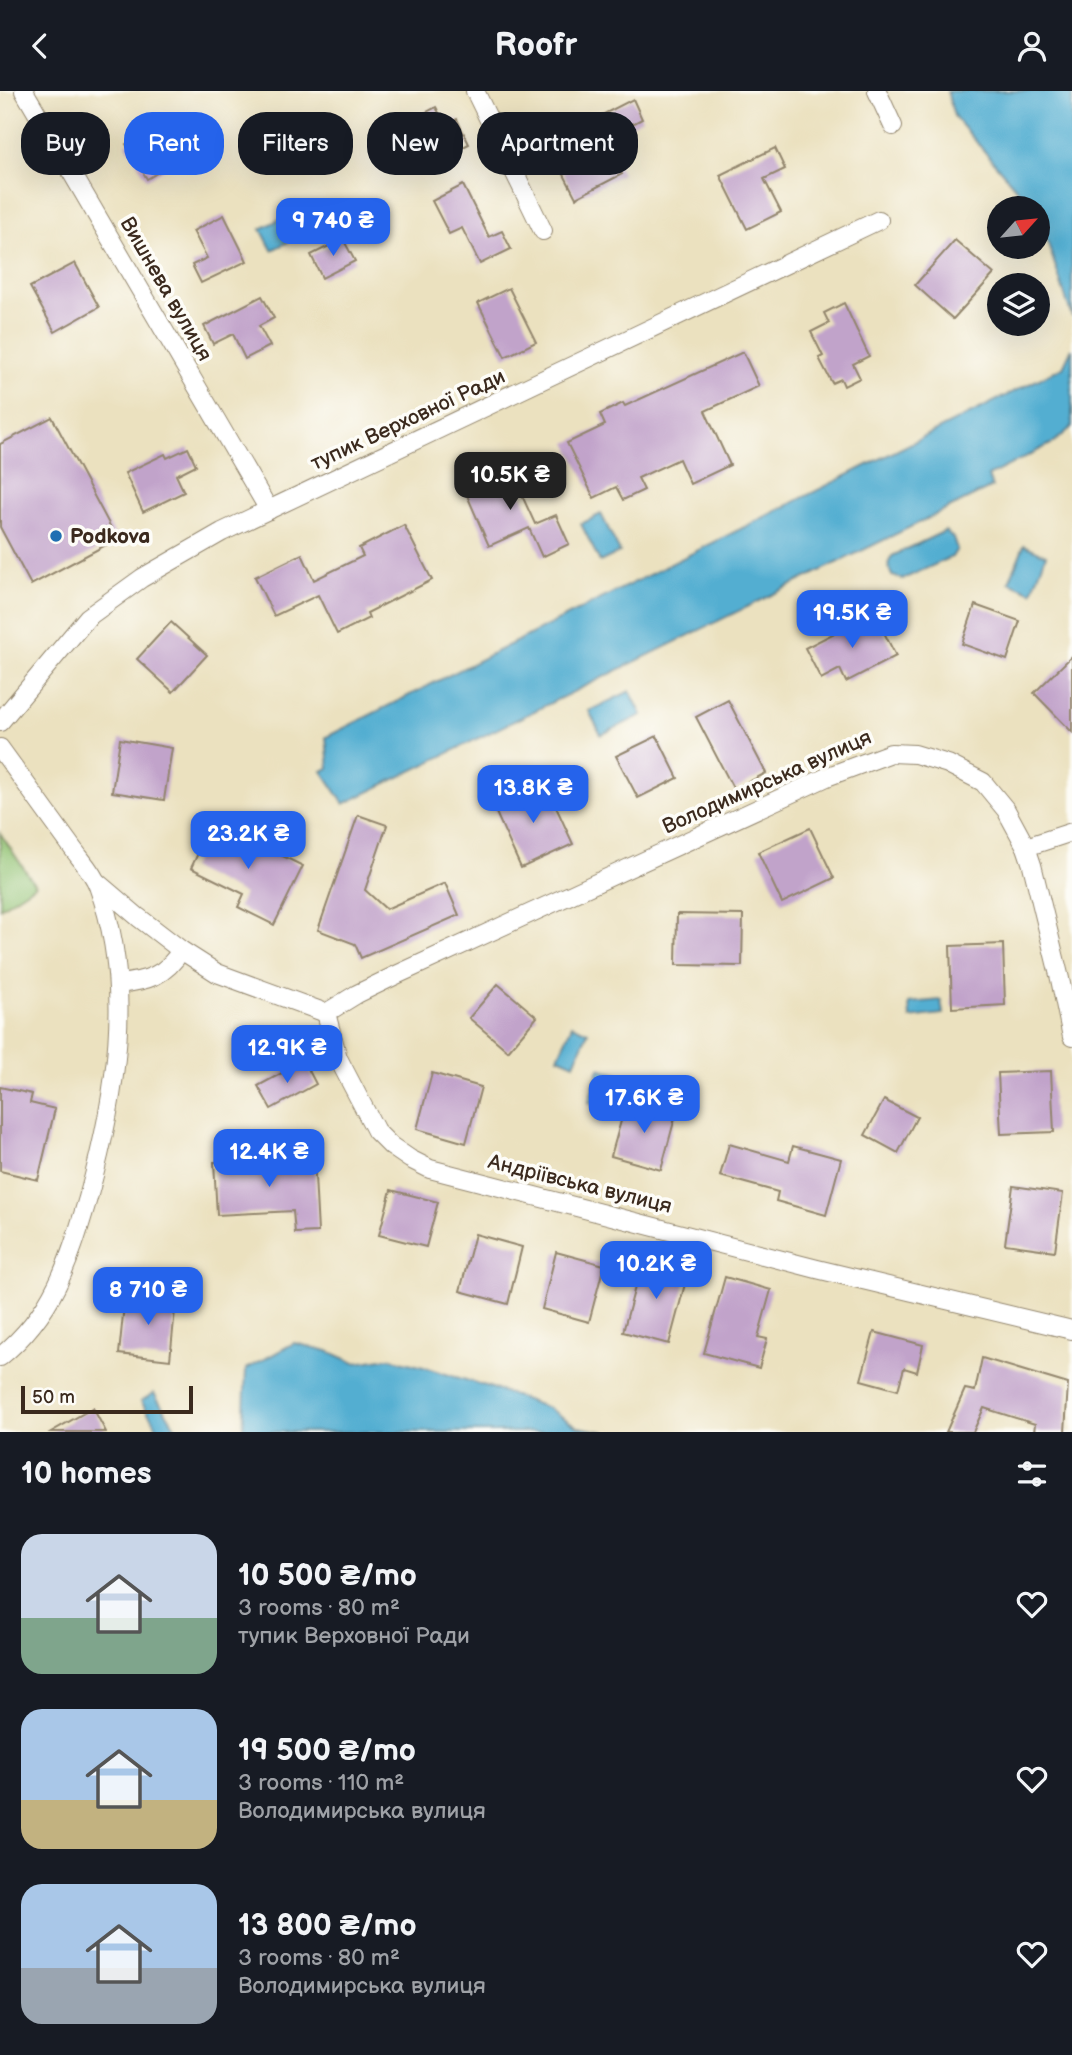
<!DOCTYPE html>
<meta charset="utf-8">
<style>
body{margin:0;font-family:"Balsamiq Sans",sans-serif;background:#20242c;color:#f1f3f6;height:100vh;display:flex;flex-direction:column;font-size:26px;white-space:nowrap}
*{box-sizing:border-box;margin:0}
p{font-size:23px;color:#9ea1a6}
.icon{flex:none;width:38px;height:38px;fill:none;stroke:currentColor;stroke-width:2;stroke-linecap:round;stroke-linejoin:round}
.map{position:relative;height:1341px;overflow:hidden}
.sheet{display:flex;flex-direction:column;background:#171b24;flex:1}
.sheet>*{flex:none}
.banner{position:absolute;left:21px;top:21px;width:700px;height:63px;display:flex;gap:14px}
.needle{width:46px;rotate:63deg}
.controls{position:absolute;left:987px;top:105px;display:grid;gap:14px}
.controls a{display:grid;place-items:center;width:63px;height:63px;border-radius:50%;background:#171b24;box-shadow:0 7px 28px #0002;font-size:35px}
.scale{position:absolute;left:21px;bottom:18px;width:172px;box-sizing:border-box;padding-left:7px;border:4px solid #3b2a1e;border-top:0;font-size:19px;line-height:24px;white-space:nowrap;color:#3b2a1e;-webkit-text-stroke:5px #fdfcf7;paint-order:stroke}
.price{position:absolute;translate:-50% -60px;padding:0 16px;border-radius:14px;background:#2563eb;color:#fff;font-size:23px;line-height:46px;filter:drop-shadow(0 2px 4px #0008)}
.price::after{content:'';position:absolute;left:50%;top:42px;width:21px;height:16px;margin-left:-10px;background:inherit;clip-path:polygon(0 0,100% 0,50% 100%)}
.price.on{background:#222;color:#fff}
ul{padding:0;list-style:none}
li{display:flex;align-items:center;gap:21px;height:175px;padding:0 21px}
li span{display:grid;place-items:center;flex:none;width:196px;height:140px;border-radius:21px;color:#555}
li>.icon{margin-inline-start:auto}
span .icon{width:84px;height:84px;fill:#fffc;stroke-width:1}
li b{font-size:30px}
h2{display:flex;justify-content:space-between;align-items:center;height:84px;padding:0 21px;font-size:30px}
.chip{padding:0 24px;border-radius:28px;background:#171b24;box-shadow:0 7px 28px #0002;font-size:24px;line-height:63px}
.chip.on{background:#2563eb;color:#fff}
header{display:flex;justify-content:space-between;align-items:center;height:91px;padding:0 21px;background:#171b24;font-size:32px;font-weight:600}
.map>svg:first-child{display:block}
.green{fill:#92c373;stroke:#667648;stroke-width:2}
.water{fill:#53aed1;stroke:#476c78;stroke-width:2}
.building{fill:#c1a3ca}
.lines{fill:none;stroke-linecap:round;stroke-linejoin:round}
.street-casing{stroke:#93866e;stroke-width:20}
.street{stroke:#fff;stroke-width:18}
.poi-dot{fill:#1f6fb2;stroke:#fdfcf7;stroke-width:2.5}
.labels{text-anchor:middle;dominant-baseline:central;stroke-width:7;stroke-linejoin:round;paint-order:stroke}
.street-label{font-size:21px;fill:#3b2a1e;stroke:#fdfcf7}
.poi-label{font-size:21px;font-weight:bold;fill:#3b2a1e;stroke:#fdfcf7;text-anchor:start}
</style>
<header><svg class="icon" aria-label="back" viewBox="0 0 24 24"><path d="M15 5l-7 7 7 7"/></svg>Roofr<svg class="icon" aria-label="person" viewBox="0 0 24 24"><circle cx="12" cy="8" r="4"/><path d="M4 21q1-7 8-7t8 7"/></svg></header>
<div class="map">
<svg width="1072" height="1341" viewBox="0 0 1072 1341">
<rect width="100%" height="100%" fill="#fdfcf7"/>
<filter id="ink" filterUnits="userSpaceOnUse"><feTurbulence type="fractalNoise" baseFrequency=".0143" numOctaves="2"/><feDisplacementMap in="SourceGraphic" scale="14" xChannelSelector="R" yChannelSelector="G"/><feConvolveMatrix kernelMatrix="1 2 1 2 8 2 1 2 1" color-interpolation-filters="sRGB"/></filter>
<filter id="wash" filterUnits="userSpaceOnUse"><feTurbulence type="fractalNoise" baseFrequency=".00686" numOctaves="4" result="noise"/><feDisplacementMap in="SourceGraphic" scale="28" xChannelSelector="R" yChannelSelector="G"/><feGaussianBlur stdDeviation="1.57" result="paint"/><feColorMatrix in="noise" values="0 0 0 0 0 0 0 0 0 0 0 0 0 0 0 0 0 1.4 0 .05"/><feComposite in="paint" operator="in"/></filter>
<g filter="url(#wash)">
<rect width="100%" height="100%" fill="#ebe1bf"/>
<polygon class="green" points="0,742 35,794 0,817"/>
<g class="water">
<polygon points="947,0 1072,0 1072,226 1038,122 1038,117 1033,117 954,25"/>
<polygon points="303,116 314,138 272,159 261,138"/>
<polygon points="1072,257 1072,336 1053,352 988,385 992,396 344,713 322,680 329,677 326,646 1063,276"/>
<polygon points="601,423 620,461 600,471 581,433"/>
<polygon points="945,440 953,447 957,458 952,466 903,488 892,485 888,473 892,465"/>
<polygon points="1024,454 1046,464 1032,501 1009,491"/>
<polygon points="630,600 642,624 601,644 589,620"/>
<polygon points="941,909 943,923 910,927 909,912"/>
<polygon points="572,934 588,941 574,973 558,966"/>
<polygon points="599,977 618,983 608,1017 589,1011"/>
<polygon points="294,1252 328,1260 355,1272 389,1267 420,1275 492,1297 548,1317 578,1336 606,1341 243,1341 246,1278"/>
<polygon points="154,1302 177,1339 174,1341 160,1341 141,1310"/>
</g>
<g id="blocks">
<g class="building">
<polygon points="633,8 642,28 604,48 622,83 576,107 557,70 543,77 533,58 545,52 543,48 563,38 565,43"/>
<polygon points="436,16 445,34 457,28 469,53 431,72 410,30"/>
<polygon points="157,35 178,70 147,88 126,53"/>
<polygon points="775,57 785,78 764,88 781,121 747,138 720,84"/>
<polygon points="463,94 489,146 502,140 511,158 480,173 462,137 449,143 432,110"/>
<polygon points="224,124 247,170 201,192 192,174 207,167 193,140"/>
<polygon points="343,148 355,170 322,187 311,164"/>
<polygon points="955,149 994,183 953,228 915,194"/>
<polygon points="75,172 99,216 55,241 30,196"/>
<polygon points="509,197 536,251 505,266 478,212"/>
<polygon points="262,205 274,227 259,235 270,255 245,268 233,243 213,253 204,235"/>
<polygon points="844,212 869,265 853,273 860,287 844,295 841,288 832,292 819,267 823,265 811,241 829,232 824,222"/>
<polygon points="743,261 759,295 705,320 730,374 690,393 679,368 638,387 644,399 623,409 616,396 594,407 567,352 605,334 600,323 623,312 625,315"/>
<polygon points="52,326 117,448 31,494 0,436 0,353"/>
<polygon points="188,357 196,374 176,384 184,401 143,421 125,382 165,363 167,367"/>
<polygon points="508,374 535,433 556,424 569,453 542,466 529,437 489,455 463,395"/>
<polygon points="404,434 432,489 367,522 369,527 337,543 318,504 274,525 255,486 302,463 314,489 363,465 359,457"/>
<polygon points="975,514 1020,530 1007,569 962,553"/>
<polygon points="874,522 896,565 846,591 840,578 821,588 805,557"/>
<polygon points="171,531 207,564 173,601 137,568"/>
<polygon points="1072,565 1072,641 1034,602"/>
<polygon points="728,609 766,682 734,699 696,626"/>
<polygon points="657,645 678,687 638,707 616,665"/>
<polygon points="120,648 172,657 164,709 112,701"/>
<polygon points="545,692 573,753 521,777 493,715"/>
<polygon points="358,724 387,734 365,799 386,818 445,792 459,824 361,867 355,853 318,839"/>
<polygon points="213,731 303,775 274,834 238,816 244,803 191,777"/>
<polygon points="810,737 834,787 782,812 758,761"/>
<polygon points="677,823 743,824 742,875 676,874"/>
<polygon points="1003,853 1005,914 952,917 950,855"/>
<polygon points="498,893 537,926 508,960 469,927"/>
<polygon points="304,970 316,993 271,1018 258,995"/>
<polygon points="1051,980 1054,1041 1001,1043 998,982"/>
<polygon points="432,982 481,996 466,1052 417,1038"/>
<polygon points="0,996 32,1003 30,1012 55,1018 38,1089 0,1080"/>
<polygon points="627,1009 676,1023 661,1079 611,1065"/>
<polygon points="884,1009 917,1026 898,1062 865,1044"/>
<polygon points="729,1053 789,1070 793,1055 841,1068 826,1124 776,1110 778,1101 720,1085"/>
<polygon points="314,1066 318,1141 295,1142 293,1120 217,1124 214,1071"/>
<polygon points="1013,1095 1063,1102 1055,1160 1005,1153"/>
<polygon points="391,1099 438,1111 426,1156 379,1144"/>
<polygon points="475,1143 522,1156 508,1213 460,1200"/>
<polygon points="556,1161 604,1174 589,1231 542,1218"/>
<polygon points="643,1166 689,1178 669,1253 623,1241"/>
<polygon points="725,1186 771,1199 758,1246 767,1248 759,1277 704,1262"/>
<polygon points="125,1204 176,1209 170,1269 119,1263"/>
<polygon points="874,1241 923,1254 917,1281 904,1277 898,1299 861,1289"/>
<polygon points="982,1267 1068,1293 1065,1341 1034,1341 1035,1333 984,1317 973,1341 946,1341 965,1298 975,1300"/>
<polygon points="93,1317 106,1341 51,1341"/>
</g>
</g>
</g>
<g filter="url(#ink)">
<use href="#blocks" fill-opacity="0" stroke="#93866e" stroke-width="2"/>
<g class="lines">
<defs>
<g id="street">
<polyline points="24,0 269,419"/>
<polyline points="475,0 543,140"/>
<polyline points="877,0 893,35"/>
<polyline points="0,631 88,526 142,487 222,441 879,129"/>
<path d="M0 657C24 690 48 723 71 755 80 768 93 781 98 795 135 895 116 1006 88 1107 69 1171 54 1222 0 1266"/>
<polyline points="1026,756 1072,741"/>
<polyline points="98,792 138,826 181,859 217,882 326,922"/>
<path d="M118 893C147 890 166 885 181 859"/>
<polyline points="326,922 357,903 394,885 829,685 891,662 915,663 948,673 983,691 1006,719 1026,756 1032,774 1060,888 1072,946"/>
<polyline points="326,922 338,967 376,1040 391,1055 410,1068 430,1078 817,1178 1072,1239"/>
</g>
</defs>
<use href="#street" class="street-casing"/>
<use href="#street" class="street"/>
</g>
</g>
<circle class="poi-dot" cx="56" cy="445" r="7"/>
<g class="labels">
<g class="street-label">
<text transform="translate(166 198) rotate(60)">Вишнева вулиця</text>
<text transform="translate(408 329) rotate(-25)">тупик Верховної Ради</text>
<text transform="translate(767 691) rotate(-24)">Володимирська вулиця</text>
<text transform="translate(580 1093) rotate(14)">Андріївська вулиця</text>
</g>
<g class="poi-label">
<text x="70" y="445">Podkova</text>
</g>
</g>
</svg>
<div class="controls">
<a><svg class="needle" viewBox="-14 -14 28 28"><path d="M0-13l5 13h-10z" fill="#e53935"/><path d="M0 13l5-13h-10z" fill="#9ea1a6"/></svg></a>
<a><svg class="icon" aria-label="layers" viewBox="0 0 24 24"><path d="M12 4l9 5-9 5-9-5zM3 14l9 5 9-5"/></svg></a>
</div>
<div class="scale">50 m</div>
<b class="price" style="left:333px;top:167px">9 740 ₴</b>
<b class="price on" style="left:510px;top:421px">10.5K ₴</b>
<b class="price" style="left:852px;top:559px">19.5K ₴</b>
<b class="price" style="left:533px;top:734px">13.8K ₴</b>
<b class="price" style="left:248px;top:780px">23.2K ₴</b>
<b class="price" style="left:287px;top:994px">12.9K ₴</b>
<b class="price" style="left:644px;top:1044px">17.6K ₴</b>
<b class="price" style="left:269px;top:1098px">12.4K ₴</b>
<b class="price" style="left:656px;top:1210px">10.2K ₴</b>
<b class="price" style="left:148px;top:1236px">8 710 ₴</b>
<div class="banner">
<a class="chip">Buy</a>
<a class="chip on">Rent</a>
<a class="chip">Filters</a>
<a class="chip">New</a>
<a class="chip">Apartment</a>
</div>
</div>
<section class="sheet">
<h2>10 homes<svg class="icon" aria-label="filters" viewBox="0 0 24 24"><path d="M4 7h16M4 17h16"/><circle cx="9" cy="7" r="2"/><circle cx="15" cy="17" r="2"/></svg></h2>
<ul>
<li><span style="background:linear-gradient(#c9d6e8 60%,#7fa58c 0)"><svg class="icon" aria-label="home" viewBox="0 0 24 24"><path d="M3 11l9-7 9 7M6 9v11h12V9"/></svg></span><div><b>10 500 ₴/mo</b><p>3 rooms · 80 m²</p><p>тупик Верховної Ради</p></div><svg class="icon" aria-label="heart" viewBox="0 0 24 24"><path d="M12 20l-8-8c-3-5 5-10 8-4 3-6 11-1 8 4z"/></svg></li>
<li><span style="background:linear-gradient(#a9c7e8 65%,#c2b280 0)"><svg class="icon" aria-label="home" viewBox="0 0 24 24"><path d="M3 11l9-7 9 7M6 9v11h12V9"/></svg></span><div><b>19 500 ₴/mo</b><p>3 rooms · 110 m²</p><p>Володимирська вулиця</p></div><svg class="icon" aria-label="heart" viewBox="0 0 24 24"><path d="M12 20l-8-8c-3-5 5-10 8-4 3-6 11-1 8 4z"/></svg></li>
<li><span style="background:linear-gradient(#a9c7e8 60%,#9aa5b1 0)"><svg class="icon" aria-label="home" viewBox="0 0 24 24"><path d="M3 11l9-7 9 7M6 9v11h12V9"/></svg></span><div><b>13 800 ₴/mo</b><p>3 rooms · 80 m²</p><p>Володимирська вулиця</p></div><svg class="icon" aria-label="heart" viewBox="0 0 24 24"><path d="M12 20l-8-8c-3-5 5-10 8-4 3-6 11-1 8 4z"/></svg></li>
</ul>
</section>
